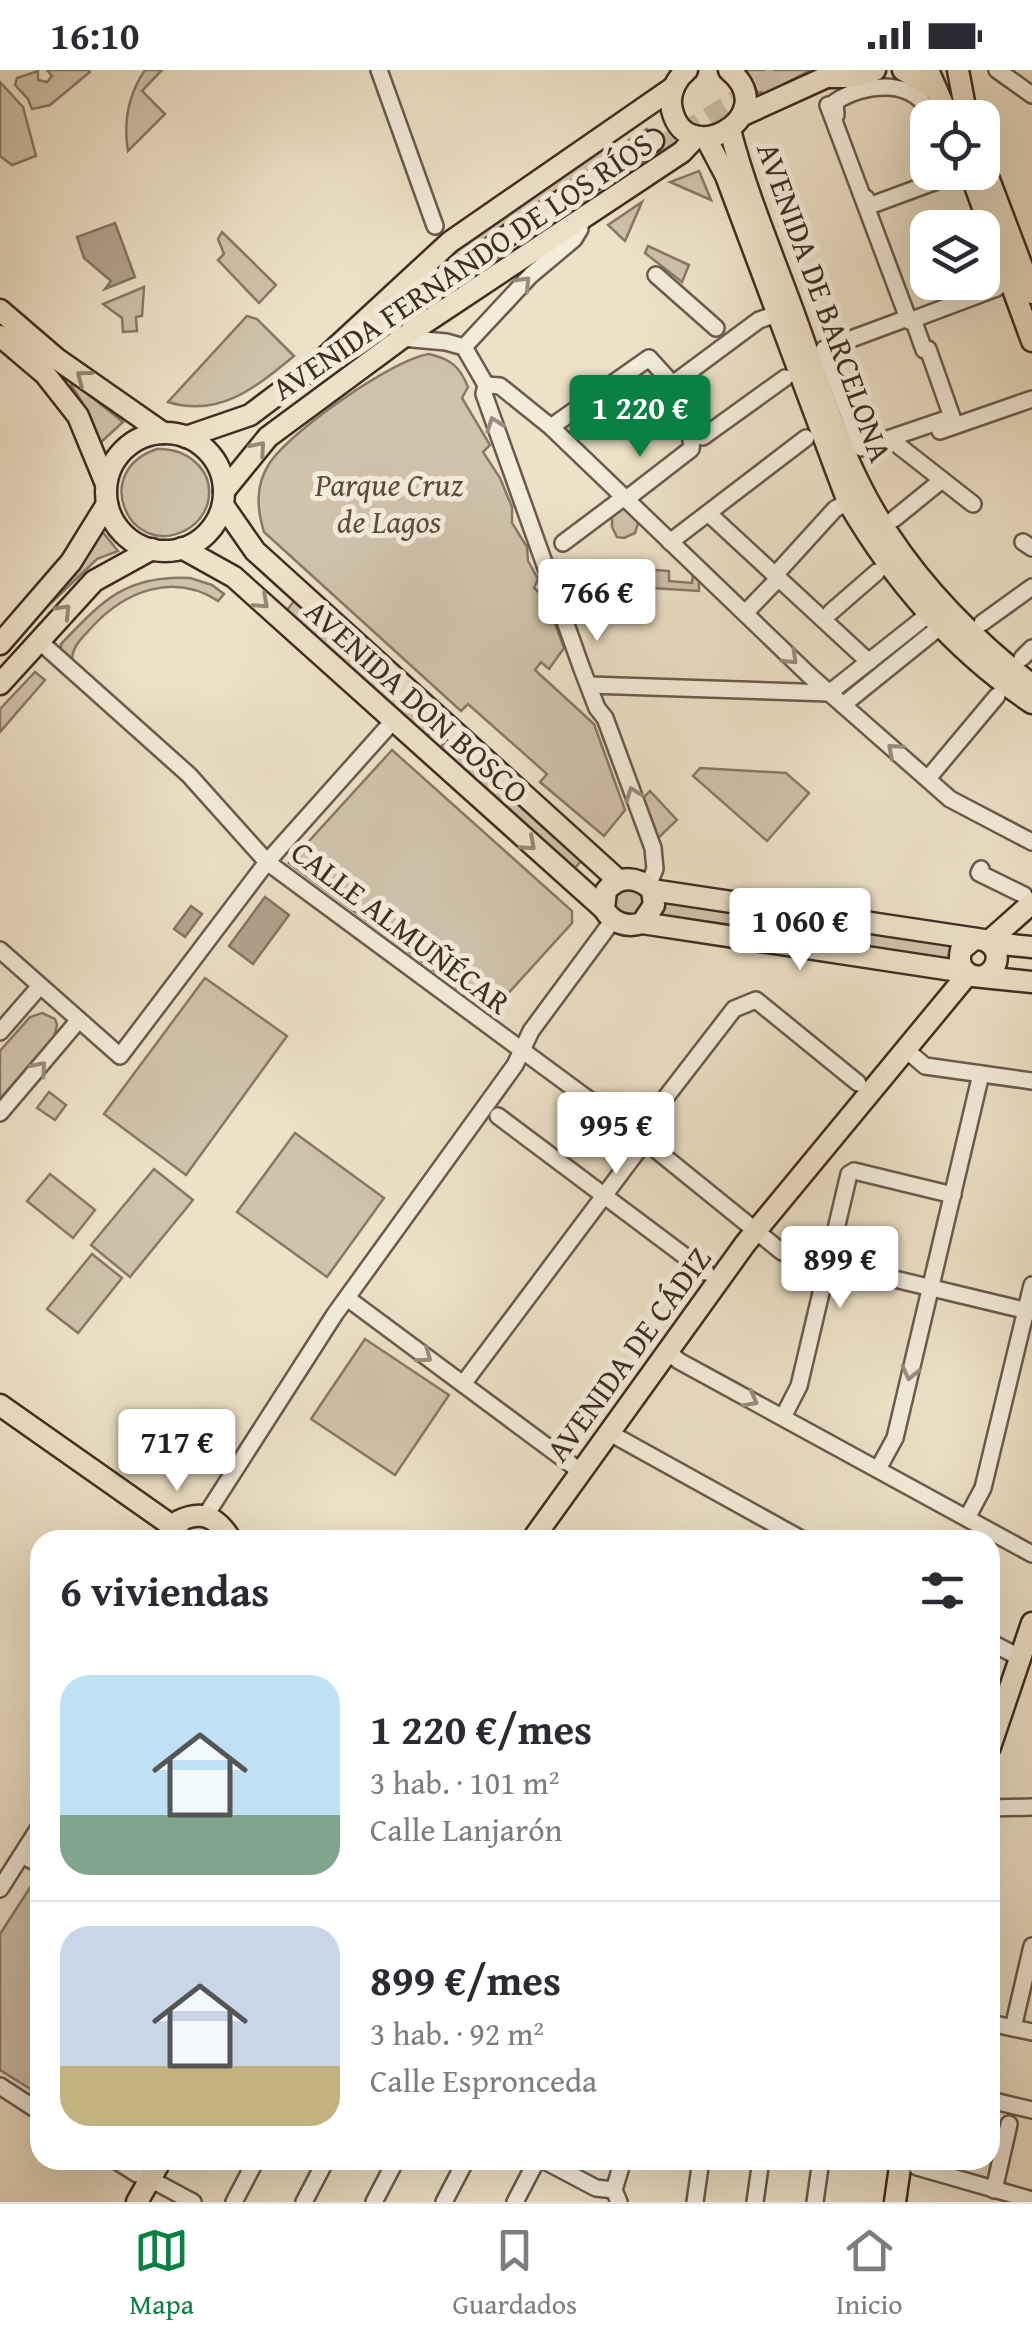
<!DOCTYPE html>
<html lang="es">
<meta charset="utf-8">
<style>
body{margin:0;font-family:"Gentium Book Plus",serif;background:#f2f2f3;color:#2b2b33;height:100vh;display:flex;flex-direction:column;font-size:38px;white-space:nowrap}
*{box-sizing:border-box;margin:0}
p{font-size:32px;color:#7c7c81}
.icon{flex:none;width:55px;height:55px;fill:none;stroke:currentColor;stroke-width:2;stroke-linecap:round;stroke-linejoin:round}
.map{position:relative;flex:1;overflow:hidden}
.details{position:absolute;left:30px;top:1460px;width:970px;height:640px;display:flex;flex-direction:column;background:#fff;border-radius:30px;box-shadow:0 10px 40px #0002}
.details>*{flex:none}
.tools{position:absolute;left:910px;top:30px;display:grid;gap:20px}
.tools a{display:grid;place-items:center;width:90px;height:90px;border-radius:20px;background:#fff;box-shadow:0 10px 40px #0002;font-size:50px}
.price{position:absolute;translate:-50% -85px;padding:0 22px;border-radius:10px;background:#fff;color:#222;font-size:32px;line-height:65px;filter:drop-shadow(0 2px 5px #0008)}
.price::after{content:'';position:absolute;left:50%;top:60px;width:30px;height:22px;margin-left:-15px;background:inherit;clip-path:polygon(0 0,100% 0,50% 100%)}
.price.on{background:#0b8043;color:#fff}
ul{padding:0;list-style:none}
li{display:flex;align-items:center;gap:30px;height:250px;padding:0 30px}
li+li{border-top:2px solid #e1e1e2}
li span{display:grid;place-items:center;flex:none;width:280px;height:200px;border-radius:30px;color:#555}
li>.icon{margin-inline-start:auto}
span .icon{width:120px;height:120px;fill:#fffc;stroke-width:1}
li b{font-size:42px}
h2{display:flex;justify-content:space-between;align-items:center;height:120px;padding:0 30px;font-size:42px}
.status{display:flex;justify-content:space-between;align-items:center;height:70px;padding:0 50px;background:#fff;direction:ltr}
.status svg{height:28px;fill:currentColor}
.tabs{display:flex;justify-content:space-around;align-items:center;height:140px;border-top:2px solid #e1e1e2;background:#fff;font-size:28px;color:#7c7c81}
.tabs a{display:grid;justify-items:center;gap:5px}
.tabs .on{color:#0b8043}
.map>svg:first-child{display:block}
.green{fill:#d0c2ab;stroke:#887867;stroke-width:2.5}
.water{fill:#b2a48f;stroke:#847464;stroke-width:2.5}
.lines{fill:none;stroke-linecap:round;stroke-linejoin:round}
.major-tunnel{stroke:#cabda6;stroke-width:20;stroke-dasharray:20 10;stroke-linecap:butt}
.minor-casing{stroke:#6b5a4c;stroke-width:20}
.major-casing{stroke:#402d23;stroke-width:25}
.minor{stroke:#f3ecdb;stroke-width:15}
.major{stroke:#ede1c7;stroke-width:20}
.oneway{stroke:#9a8c7f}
.oneway2{stroke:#968775}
.labels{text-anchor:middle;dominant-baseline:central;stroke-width:10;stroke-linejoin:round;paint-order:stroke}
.street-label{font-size:32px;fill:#402d23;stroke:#f3ecdb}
.park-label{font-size:32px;font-style:italic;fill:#5d4b3e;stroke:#f3ecdb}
</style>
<div class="status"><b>16:10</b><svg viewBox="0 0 49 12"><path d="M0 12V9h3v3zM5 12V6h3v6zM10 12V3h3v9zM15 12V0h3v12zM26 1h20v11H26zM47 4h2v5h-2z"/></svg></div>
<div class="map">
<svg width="1032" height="2132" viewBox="0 0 1032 2132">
<rect width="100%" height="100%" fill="#ede1c7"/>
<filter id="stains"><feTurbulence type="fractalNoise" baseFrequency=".002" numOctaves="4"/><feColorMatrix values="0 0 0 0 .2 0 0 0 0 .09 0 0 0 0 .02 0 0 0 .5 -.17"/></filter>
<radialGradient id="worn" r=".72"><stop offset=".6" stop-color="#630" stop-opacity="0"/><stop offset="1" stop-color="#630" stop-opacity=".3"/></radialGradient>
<g class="green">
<polygon points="47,0 88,0 90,2 50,35 32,39 28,29 15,15 17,8 38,1 38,10 47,12 52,6"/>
<path d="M145 0H162L142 21 165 44 128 81C123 51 128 25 145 0Z"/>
<polygon points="745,0 811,0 778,17 758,23"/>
<polygon points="0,12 23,37 36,86 12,95 0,86"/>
<polygon points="647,59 650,64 409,232 405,227 469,168 605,75 610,82"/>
<polygon points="699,101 711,130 670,112"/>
<polygon points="642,132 625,171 608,155"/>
<polygon points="222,162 276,215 259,233 218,190 224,184 218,169"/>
<polygon points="648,176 689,195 682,212 645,183"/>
<polygon points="144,217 142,246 136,247 137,261 123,262 122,248 103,234"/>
<path d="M247 246 257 249 294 286C256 317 220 348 168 332Z"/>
<path d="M429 284C451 289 460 297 468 317L462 328 490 375 483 382 500 408 512 437V453L527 477 528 491 538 509 534 518 546 529 564 578 549 599 541 592 535 600 594 654 625 740 604 766 540 712 547 704 468 634 461 641 264 462C257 439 255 416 269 394 288 363 393 289 429 284Z"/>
<polygon points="73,312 123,352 99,374 82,332 71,315"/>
<path d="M157 379C186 378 215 399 208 432 205 445 195 456 184 461 129 488 90 401 157 379Z"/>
<polygon points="625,437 639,450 635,463 624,468 617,467 612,457 612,446"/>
<polygon points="101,460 118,481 97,489 52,532 50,529"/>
<polygon points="653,500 669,501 669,511 692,513 693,504 699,508 699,521 652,518"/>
<path d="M190 508 212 515 224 524 218 531C174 502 125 521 92 557 83 567 73 575 72 589L61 580V574C103 530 126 505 190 508Z"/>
<polygon points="295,530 436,657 427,667 286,541"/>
<polygon points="35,602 45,610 0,662 0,639"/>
<polygon points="448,669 582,790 573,800 439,679"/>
<polygon points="392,680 572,841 572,853 496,937 486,939 289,793"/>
<polygon points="700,698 786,703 809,723 767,771 693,706"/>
<polygon points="650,721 677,750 657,769 642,729"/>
<circle cx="629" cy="832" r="15"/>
<polygon points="661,830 959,873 948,892 658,849"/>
<polygon points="205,908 287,966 186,1105 104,1044"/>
<polygon points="42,943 55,949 57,955 54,967 0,1029 0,981 30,947"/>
<polygon points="49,1022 66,1035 55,1050 37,1038"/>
<polygon points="295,1063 384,1128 327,1207 237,1142"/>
<polygon points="154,1099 193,1130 130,1207 91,1175"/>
<polygon points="50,1104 95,1140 73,1168 27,1131"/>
<polygon points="92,1184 122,1208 78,1263 47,1239"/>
<polygon points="365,1269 449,1325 395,1405 311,1349"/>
<polygon points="35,1810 40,1812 40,2025 0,2000 0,1864"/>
</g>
<g class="water">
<polygon points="115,153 135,207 105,219 111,211 84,188 77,167"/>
<polygon points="265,827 289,845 253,894 229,876"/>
<polygon points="191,836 202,844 185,867 174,859"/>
</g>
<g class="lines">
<polyline class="major-tunnel" points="657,79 785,0"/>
<defs>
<g id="minor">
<polyline points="379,0 435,156"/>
<polyline points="997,0 1032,25"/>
<polyline points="828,35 909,251 997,218"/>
<path d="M836 45 835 32C865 12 917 7 932 48"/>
<polyline points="866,128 869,136 953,105 952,102"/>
<polyline points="656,205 716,258"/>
<polygon points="905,249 914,252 924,280 928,279 952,347 861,378 824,279"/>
<polyline points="402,268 446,272 464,277 486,315 484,324 582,599 597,638 605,648 653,778 655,799 648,816"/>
<polyline points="464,277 531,205 574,169 580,159 580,149"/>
<polyline points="486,315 500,316 551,357 809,605 950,729 1032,772"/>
<polyline points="551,357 649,288 668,309"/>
<polyline points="940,361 1032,329"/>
<polyline points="703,367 785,308"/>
<polyline points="899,376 973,434"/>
<path d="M625 430 691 379C696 356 663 344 666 319L759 250 777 244"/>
<polyline points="708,443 869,592"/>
<polyline points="894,449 942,410"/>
<polyline points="670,472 806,368"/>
<polyline points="1023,472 1032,478"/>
<polyline points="563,473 623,428"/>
<polyline points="775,505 835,439 854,429"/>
<polyline points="748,540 775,512"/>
<polyline points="831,542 877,502"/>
<polyline points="982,553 1032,517"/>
<polyline points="38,570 189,705 267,792 645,1071 782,1182 1032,1242"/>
<polyline points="1022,588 1032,578"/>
<polyline points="589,615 829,623"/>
<polyline points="829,623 929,544"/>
<polyline points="843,635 941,556"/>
<polyline points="930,706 997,626"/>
<polyline points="981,799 979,803 1024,825"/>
<polyline points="0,880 120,986 267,792 393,651"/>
<polyline points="0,962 40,916"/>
<polyline points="905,979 925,996 1032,1011"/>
<polyline points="0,1043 78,951"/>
<polyline points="498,1046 706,1202"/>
<polyline points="646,1053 734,939 756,930 858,1013"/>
<polyline points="347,1228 580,1401"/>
<polyline points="667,1281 679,1291 1032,1484"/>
<polyline points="463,1314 645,1071"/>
<polyline points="783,1347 799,1316 849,1104 854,1101 953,1125"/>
<polyline points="608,1362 803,1470"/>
<polyline points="878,1399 895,1368 981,1004"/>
<polyline points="206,1445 335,1244 515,995 531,961 613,850"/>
<polyline points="967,1448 983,1418 1032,1215"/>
<polyline points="990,1572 1019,1587"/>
<polyline points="990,1738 1032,1737"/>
<polyline points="22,1785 40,1795"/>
<polyline points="0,1819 40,1756"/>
<polyline points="990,1953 1032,1962"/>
<polyline points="1013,1958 1032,1876"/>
<polyline points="0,2016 40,2042"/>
<polyline points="990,2030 1032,2040"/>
<polyline points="115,2090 137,2104"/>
<polyline points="543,2090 596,2118 614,2120"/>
<polyline points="917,2097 1032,2130"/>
<polyline points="150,2109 193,2132"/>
<polyline points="994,2120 1009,2054"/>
<polyline points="234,2132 256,2090"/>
<polyline points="304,2132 326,2090"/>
<polyline points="374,2132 396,2090"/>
<polyline points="444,2132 466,2090"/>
<polyline points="515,2132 537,2090"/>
<polyline points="619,2132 614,2120 623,2090"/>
<polyline points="695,2132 701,2090"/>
<polyline points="755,2132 761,2090"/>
<polyline points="815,2132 821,2090"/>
</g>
<g id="major">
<path d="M687 0C677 8 670 21 671 34 680 105 786 47 729 0"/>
<polyline points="903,0 937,21"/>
<polyline points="928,0 949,48"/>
<polyline points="958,0 967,48"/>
<polyline points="828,7 853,7 875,0"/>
<polyline points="743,45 842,0"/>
<path d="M730 60C746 122 771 181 793 241 814 298 832 359 859 413 899 494 961 560 1032 615"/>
<path d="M706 68 726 106 848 432C894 511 956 582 1032 633"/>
<polyline points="982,91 1032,223"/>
<polyline points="970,102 1032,271"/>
<polyline points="0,240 57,289 163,363"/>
<polyline points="0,266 45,304 78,346 106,414"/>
<polyline points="339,284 355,277 509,165 653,71"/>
<circle cx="165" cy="422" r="59"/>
<polyline points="186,367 250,345 319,293 450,172 674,17"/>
<polyline points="224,421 268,367 402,268 682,82 696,67"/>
<polyline points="223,435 255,481 618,810"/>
<polyline points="182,478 234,507 604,839"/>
<polyline points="0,574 71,492 107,434"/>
<polyline points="0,614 94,511 152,479"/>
<path d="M652 820 654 835 642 853C627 858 612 853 604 839L606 821C619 805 637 806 652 820L984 870C1001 878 1001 897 984 906"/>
<polyline points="642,853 965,902"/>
<path d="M974 869 961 880C958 892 961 901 973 906L1032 912"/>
<polyline points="988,872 1032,833"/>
<polyline points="991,873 1032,877"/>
<polyline points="0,1335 175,1458"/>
<path d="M175 1469 179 1451C203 1439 218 1448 231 1470"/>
<polyline points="532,1470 745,1174 968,904"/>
<polyline points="990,1677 1032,1553"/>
<polyline points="137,2132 161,2090"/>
<polyline points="895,2132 901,2090"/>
</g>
</defs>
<use href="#minor" class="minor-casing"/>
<use href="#major" class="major-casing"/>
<use href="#minor" class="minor"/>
<use href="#major" class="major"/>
</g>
<defs><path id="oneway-chevron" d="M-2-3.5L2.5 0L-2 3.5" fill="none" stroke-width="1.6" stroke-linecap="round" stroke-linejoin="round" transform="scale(2.5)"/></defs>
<g class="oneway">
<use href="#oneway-chevron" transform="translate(524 213) rotate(-46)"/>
<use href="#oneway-chevron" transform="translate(494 354) rotate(-110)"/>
<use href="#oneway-chevron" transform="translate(791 588) rotate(44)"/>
<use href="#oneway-chevron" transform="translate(894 680) rotate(-139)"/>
<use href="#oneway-chevron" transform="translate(633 724) rotate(-110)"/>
<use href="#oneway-chevron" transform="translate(40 998) rotate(-49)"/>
<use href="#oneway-chevron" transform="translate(425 1286) rotate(36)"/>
<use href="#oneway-chevron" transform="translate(910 1303) rotate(103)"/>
<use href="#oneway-chevron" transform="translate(751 1330) rotate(28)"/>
</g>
<g class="oneway2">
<use href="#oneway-chevron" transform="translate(83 307) rotate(-143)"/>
<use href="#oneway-chevron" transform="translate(259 378) rotate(-49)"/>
<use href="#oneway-chevron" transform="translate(262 532) rotate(42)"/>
<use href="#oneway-chevron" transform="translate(64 541) rotate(-46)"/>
<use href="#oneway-chevron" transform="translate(529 774) rotate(42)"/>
</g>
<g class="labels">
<g class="street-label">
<text transform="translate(462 196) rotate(-34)">AVENIDA FERNANDO DE LOS RÍOS</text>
<text transform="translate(825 232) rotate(70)">AVENIDA DE BARCELONA</text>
<text transform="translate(417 631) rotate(42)">AVENIDA DON BOSCO</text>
<text transform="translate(401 857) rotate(37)">CALLE ALMUÑÉCAR</text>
<text transform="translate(628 1284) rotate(-54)">AVENIDA DE CÁDIZ</text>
</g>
<g class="park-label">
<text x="389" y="414">Parque Cruz<tspan x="389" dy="37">de Lagos</tspan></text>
</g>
</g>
<rect width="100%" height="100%" filter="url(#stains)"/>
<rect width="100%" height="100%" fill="url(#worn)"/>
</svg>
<div class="tools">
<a><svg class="icon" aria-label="locate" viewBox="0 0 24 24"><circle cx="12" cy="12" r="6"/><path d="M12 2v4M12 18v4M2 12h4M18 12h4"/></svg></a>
<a><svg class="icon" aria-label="layers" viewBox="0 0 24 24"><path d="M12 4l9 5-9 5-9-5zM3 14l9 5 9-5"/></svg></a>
</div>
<b class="price on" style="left:640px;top:390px">1 220 €</b>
<b class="price" style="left:597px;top:574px">766 €</b>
<b class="price" style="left:800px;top:903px">1 060 €</b>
<b class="price" style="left:616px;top:1107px">995 €</b>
<b class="price" style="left:840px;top:1241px">899 €</b>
<b class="price" style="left:177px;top:1424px">717 €</b>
<section class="details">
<h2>6 viviendas<svg class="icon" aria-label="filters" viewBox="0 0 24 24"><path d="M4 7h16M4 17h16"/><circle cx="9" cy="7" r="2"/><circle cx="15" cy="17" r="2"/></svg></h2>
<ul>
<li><span style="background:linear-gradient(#bfe0f5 70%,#7fa58c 0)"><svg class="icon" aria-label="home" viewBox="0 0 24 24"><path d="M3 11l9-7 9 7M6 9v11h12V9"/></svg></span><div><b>1 220 €/mes</b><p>3 hab. · 101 m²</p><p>Calle Lanjarón</p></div></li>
<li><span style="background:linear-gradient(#c9d6e8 70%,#c2b280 0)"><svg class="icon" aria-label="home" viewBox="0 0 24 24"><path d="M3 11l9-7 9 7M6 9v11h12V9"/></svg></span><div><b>899 €/mes</b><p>3 hab. · 92 m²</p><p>Calle Espronceda</p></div></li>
</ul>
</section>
</div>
<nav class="tabs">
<a class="on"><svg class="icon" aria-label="map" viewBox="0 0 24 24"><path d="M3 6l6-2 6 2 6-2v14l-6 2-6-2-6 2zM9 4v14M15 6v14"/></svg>Mapa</a>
<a><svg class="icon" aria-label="saved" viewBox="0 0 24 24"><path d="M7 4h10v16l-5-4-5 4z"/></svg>Guardados</a>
<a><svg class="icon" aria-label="home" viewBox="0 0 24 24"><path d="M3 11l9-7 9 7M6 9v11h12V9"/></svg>Inicio</a>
</nav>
